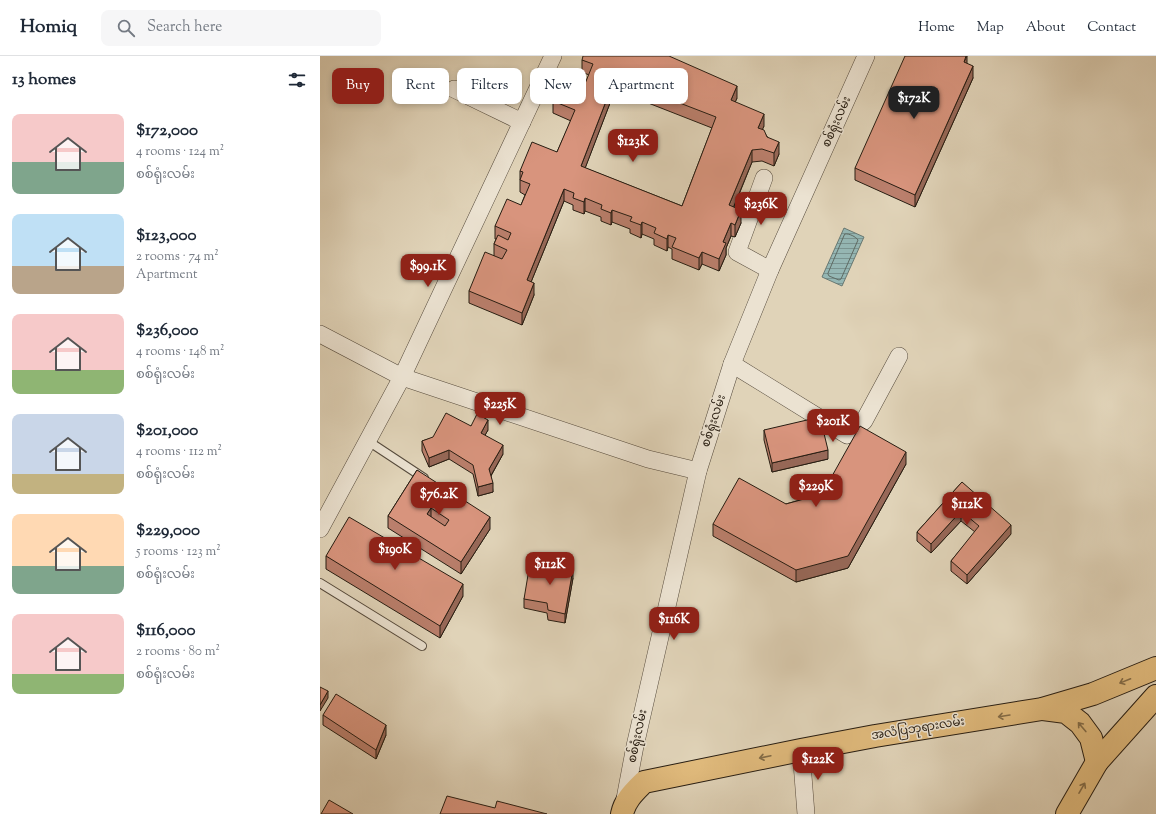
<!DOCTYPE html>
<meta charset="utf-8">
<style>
body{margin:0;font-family:"Sorts Mill Goudy","Noto Sans Myanmar",serif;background:#f6f6f7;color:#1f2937;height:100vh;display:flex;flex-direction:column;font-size:15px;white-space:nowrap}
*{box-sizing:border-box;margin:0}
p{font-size:13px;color:#747a83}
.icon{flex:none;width:22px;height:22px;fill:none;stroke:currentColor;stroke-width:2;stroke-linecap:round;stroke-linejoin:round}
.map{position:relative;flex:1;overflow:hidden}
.side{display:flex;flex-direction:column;background:#fff;width:320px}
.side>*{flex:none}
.top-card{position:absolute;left:12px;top:12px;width:380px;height:36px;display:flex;gap:8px}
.price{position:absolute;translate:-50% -34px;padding:0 9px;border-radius:8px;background:#8f2418;color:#fff;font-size:13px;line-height:26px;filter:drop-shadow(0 1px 2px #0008)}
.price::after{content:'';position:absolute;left:50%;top:24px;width:12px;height:9px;margin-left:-6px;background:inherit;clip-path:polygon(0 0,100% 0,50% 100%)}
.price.current{background:#222;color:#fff}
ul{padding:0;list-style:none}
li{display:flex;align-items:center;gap:12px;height:100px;padding:0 12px}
li span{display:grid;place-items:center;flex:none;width:112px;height:80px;border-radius:8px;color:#555}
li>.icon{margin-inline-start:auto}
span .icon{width:48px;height:48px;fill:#fffc;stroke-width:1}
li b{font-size:17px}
h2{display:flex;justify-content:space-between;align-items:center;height:48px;padding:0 12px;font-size:17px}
.tag{padding:0 14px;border-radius:8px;background:#fff;box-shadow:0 2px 6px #0003;font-size:14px;line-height:36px}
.tag.current{background:#8f2418;color:#fff}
header{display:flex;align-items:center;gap:24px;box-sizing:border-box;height:56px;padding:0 20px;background:#fff;border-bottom:1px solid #e0e1e3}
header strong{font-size:19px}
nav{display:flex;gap:22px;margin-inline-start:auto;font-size:14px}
.search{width:280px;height:36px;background:#f6f6f7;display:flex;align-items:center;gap:10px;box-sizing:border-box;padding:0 14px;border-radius:8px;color:#747a83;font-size:15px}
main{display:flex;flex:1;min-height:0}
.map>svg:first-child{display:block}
.water{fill:url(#water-rules);stroke:#697973}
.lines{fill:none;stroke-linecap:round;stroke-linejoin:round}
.shore{stroke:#5e6a63;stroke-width:1}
.lane-casing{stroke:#554a3c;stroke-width:10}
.street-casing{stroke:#554a3c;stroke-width:18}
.primary-casing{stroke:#271d12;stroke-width:24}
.lane{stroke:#ebe2d1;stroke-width:8}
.street{stroke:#ebe2d1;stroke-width:17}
.primary{stroke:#e0ba7c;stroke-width:22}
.wall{fill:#ba7f6c;stroke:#271d12;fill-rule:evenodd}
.shaded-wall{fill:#976858;stroke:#271d12}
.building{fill:#d8947d;stroke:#271d12;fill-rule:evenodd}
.oneway{stroke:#846c47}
.labels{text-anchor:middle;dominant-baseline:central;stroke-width:3;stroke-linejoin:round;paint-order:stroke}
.street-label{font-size:12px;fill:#271d12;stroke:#ebe2d1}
</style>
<header>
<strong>Homiq</strong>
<div class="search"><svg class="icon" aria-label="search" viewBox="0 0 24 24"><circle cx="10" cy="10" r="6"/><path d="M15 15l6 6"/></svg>Search here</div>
<nav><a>Home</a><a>Map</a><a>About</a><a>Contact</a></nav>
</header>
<main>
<section class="side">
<h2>13 homes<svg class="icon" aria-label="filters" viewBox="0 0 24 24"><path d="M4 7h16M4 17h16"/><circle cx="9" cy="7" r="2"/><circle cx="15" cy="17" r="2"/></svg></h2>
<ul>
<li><span style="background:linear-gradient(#f6c9c9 60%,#7fa58c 0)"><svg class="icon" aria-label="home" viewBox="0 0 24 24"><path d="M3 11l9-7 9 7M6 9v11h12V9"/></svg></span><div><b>$172,000</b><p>4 rooms · 124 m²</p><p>စစ်ရုံးလမ်း</p></div></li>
<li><span style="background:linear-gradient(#bfe0f5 65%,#b9a48a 0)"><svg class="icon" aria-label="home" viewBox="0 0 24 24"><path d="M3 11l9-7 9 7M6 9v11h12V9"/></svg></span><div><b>$123,000</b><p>2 rooms · 74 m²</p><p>Apartment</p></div></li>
<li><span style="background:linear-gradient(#f6c9c9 70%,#8fb573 0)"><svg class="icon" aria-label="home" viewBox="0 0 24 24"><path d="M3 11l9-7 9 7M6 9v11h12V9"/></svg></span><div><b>$236,000</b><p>4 rooms · 148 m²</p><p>စစ်ရုံးလမ်း</p></div></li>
<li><span style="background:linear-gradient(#c9d6e8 75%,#c2b280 0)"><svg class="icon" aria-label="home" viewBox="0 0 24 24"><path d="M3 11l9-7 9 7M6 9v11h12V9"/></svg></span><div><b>$201,000</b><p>4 rooms · 112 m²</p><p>စစ်ရုံးလမ်း</p></div></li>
<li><span style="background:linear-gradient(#ffd9b3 65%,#7fa58c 0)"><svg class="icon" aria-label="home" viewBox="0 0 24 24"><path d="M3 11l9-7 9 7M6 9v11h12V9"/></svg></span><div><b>$229,000</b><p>5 rooms · 123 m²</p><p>စစ်ရုံးလမ်း</p></div></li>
<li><span style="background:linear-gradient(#f6c9c9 75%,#8fb573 0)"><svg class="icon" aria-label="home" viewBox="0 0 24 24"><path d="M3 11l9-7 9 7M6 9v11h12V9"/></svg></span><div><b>$116,000</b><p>2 rooms · 80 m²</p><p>စစ်ရုံးလမ်း</p></div></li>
</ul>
</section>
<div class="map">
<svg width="836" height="758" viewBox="0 0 836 758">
<defs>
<pattern id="water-rules" width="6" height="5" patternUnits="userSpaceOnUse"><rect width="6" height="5" fill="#95b7b4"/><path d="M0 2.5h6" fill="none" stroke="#7a9491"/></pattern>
</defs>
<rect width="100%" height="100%" fill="#e0d3b8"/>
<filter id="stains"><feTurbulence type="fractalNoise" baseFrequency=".005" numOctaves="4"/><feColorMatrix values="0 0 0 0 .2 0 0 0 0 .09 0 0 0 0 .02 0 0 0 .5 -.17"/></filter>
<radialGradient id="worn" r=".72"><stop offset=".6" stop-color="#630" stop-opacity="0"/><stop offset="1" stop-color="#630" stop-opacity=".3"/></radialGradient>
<polygon class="water" points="524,172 544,181 522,230 502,221"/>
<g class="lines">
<path class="shore" d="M525 178C529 177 536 181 538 184L521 223 519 224 509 220 508 218Z"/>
<defs>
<g id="lane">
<polyline points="48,385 104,422"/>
<polyline points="0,527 102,590"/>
</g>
<g id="street">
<polyline points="134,33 202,66"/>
<polyline points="444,122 417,196 450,214"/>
<polyline points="0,278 82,321 328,403 378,415"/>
<polyline points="412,308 527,379 544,365 579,300"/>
<polyline points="0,473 82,321 233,0"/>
<polyline points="481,694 486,758"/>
<polyline points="304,748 315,690 378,415 412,308 450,214 546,0"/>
</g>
<g id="primary">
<polyline points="723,653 746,656 760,667 771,682 777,706"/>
<path d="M302 758C305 744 314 736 324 726L481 694 555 680 722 653 773 638 836 612"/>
<polyline points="747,758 777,706 836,640"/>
</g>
</defs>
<use href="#lane" class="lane-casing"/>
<use href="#street" class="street-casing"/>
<use href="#primary" class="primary-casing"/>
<use href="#lane" class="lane"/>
<use href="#street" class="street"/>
<use href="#primary" class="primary"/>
</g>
<g class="wall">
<path d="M262 4 417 42 415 46 444 70 442 73 459 98 454 110 442 105 432 106 414 151 421 167 415 181 411 180 406 192V199L399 215 382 208 379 214 352 203V193L348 191 347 195 334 189V183L322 178 321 182 310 177V173L292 166 291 169 281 165V161L265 155 264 158 253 154V149L244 145 211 226 214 239 202 269 149 247V235L174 200V188L176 183H175V170L201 149 205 139 200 136V115L237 96 251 65 233 57V45L262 35 269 19 262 16ZM295 34 392 72 362 150 265 112Z"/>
<polygon points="647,7 653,22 595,151 535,124 535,112"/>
<polygon points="151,370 168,374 165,379 183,398 171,420 173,436 158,440 153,418 129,403 109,411 102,395 102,385"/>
<polygon points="444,374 508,403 452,416 444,384"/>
<polygon points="586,408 528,512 476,526 393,480 393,468 502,438"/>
<polygon points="97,414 170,473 141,518 68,472 68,460"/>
<polygon points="642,426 691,478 647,528 631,515 631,505 655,476 641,465 611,497 597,485 597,476"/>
<polygon points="6,500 143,540 120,582 6,513"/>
<polygon points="212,520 253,522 245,567 228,564 227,557 204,552 204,543"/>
<polygon points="3,659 66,679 56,703 3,669"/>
</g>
<g class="shaded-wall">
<polygon points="647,0 647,11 644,6"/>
<polygon points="653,10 653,22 595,151 595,139"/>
<polygon points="295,22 295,34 261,123 261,110"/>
<polygon points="417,30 417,42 411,56 411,44"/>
<polygon points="444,58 444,70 438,84 438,72"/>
<polygon points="459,86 459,98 454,110 454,97"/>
<polygon points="432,94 432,106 409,162 409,149"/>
<polygon points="244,133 244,145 207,236 207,224"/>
<polygon points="265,142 265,155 264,158 264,146"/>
<polygon points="292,154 292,166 291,169 291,157"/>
<polygon points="421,154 421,167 415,181 415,169"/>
<polygon points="322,166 322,178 321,182 321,169"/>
<polygon points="411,167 411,180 406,192 406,199 399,215 399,203 403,186"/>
<polygon points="348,179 348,191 347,195 347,183"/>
<polygon points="382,196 382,208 379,214 379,202"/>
<polygon points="214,227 214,239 202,269 202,257"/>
<polygon points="168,364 168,374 161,386 161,377"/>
<polygon points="183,389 183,398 169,423 169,413"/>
<polygon points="129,394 129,403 109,411 109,402"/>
<polygon points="508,394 508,403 452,416 452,407"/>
<polygon points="586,396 586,408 528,512 476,526 476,514"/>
<polygon points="173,427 173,436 158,440 158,431"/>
<polygon points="111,452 111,464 107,458"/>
<polygon points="641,455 641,465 611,497 611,488"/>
<polygon points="170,461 170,473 141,518 141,506"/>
<polygon points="691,469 691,478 647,528 647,519"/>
<polygon points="253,513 253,522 245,567 245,558"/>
<polygon points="143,528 143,540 120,582 120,570"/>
<polygon points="8,635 8,642 0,655 0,649"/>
<polygon points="66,669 66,679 56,703 56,694"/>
</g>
<g class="building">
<path d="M263 0H349L417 30 411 44 444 58 438 72 444 74 447 81 459 86 454 97 442 93 432 94 409 149 421 154 415 169 411 167 403 186 406 187 399 203 382 196 379 202 352 191 356 182 348 179 347 183 334 177 336 172 322 166 321 169 310 165 312 161 292 154 291 157 281 153 282 149 265 142 264 146 253 142 254 137 244 133 207 224 214 227 202 257 149 235 165 196 182 203 187 194 174 188 178 179 188 184 191 177 175 170 187 143 201 149 210 128 200 124 203 116 200 115 212 86 237 96 255 54 233 45 241 26 262 35 273 8 262 4ZM295 22 396 61 362 150 261 110Z"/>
<polygon points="585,0 646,0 644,6 653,10 595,139 535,112"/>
<polygon points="126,357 151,370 157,358 168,364 161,377 183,389 169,413 173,427 158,431 153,409 129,394 109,402 102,385 113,381"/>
<polygon points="500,361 508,394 452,407 444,374"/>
<polygon points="540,370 586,396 528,500 476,514 393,468 419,422 466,448 502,438"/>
<path d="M97 414 170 461 141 506 68 460ZM111 452 129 464 125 470 107 458Z"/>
<polygon points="642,426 691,469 647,519 631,505 659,470 641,455 611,488 597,476"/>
<polygon points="29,461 143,528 120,570 6,500"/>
<polygon points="215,505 253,513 245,558 228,554 227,547 204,543 208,519 212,520"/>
<polygon points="0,631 8,635 0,649"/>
<polygon points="16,638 66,669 56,694 3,659"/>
<polygon points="127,740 175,752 177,745 227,758 120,758"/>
<polygon points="9,744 33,758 1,758"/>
</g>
<defs><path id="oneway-shaft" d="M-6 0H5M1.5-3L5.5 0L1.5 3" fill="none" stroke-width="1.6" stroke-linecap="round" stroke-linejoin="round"/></defs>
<g class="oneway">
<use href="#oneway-shaft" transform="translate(805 625) rotate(158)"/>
<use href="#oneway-shaft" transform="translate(684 660) rotate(171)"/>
<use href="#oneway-shaft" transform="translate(762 671) rotate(-130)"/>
<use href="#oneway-shaft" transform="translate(445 701) rotate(168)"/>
<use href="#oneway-shaft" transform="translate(762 732) rotate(-60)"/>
</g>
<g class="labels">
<g class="street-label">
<text transform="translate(517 66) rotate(-66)">စစ်ရုံးလမ်း</text>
<text transform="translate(394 365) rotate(-72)">စစ်ရုံးလမ်း</text>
<text transform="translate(598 673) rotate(-9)">အလံပြဘုရားလမ်း</text>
<text transform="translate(318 680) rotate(-78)">စစ်ရုံးလမ်း</text>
</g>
</g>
<rect width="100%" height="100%" filter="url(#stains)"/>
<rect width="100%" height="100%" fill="url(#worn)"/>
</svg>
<b class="price current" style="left:594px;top:64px">$172K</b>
<b class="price" style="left:313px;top:107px">$123K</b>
<b class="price" style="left:441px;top:170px">$236K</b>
<b class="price" style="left:108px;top:232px">$99.1K</b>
<b class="price" style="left:180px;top:370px">$225K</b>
<b class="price" style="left:513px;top:387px">$201K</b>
<b class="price" style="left:496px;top:452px">$229K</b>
<b class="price" style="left:119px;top:460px">$76.2K</b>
<b class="price" style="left:647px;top:470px">$112K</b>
<b class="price" style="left:75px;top:515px">$190K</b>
<b class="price" style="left:230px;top:530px">$112K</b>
<b class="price" style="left:354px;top:585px">$116K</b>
<b class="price" style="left:498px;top:725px">$122K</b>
<div class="top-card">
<a class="tag current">Buy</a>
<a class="tag">Rent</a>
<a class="tag">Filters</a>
<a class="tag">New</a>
<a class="tag">Apartment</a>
</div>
</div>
</main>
